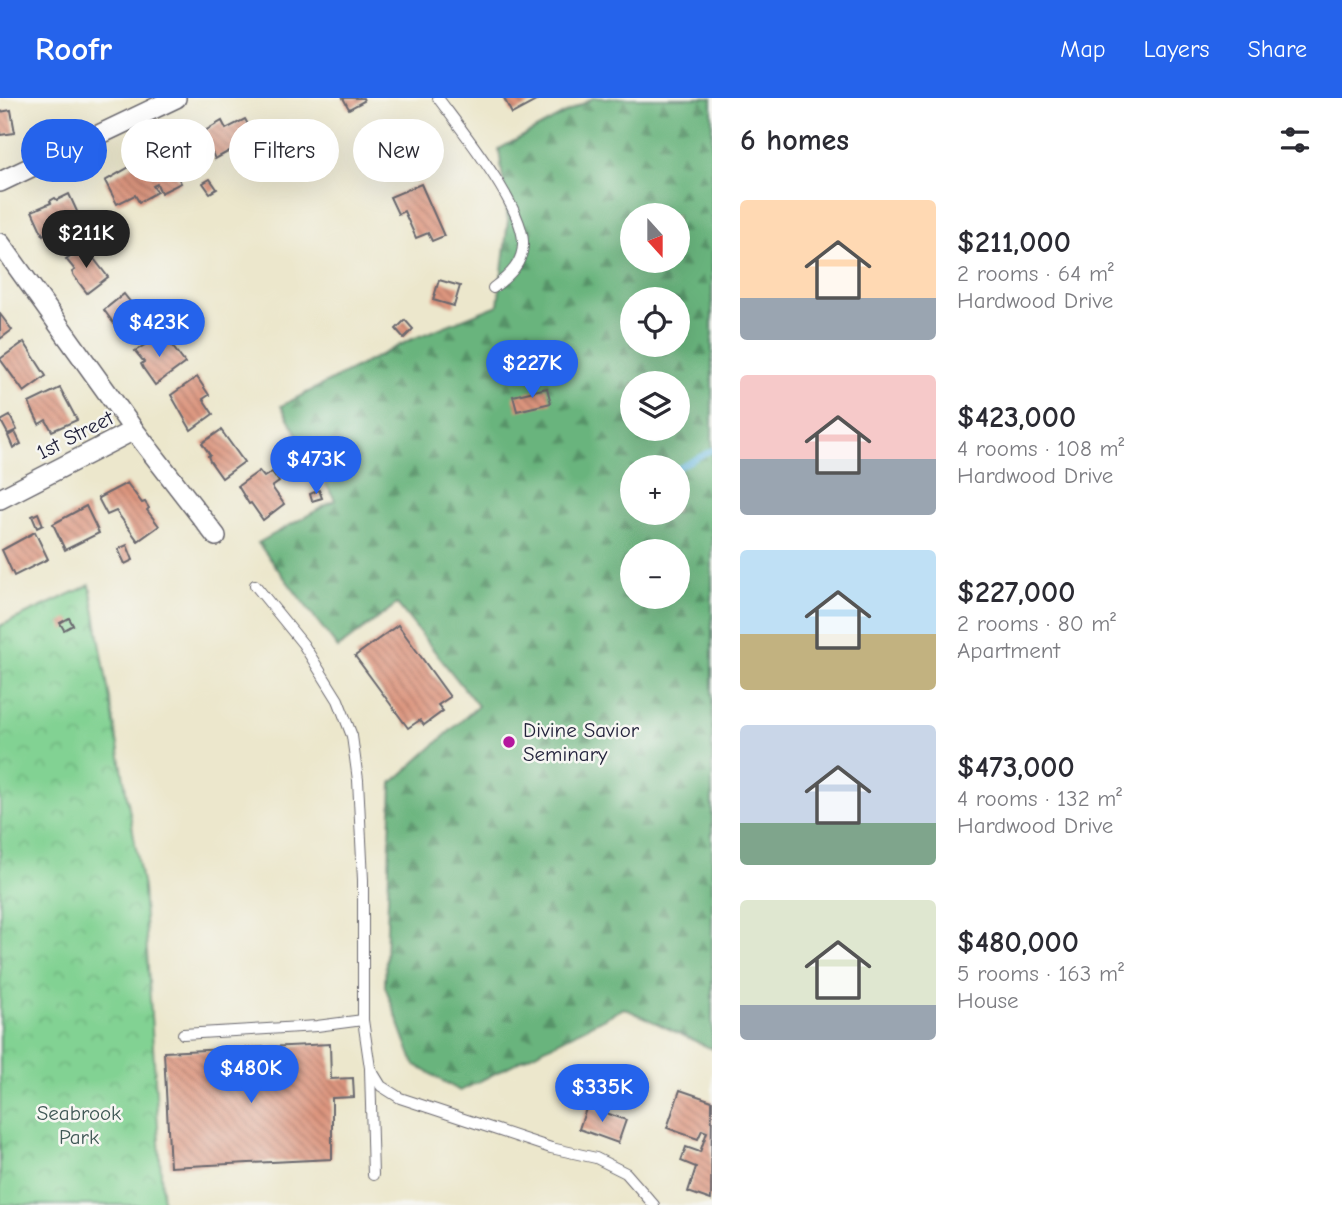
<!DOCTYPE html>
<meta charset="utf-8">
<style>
body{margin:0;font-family:"Comic Neue",sans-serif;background:#f2f2f3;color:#2b2b33;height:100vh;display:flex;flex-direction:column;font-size:26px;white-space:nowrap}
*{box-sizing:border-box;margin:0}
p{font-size:23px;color:#7c7c81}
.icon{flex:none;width:38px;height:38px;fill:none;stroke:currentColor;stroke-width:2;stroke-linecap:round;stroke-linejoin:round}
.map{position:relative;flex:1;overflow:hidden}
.details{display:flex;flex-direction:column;background:#fff;width:630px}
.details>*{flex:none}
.hud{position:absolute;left:21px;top:21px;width:584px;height:63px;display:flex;gap:14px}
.needle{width:46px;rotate:159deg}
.buttons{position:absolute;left:620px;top:105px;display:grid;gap:14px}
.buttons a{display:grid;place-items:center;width:70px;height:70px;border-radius:50%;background:#fff;box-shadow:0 7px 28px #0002;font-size:35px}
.price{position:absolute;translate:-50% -60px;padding:0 16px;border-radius:24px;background:#2563eb;color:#fff;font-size:23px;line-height:46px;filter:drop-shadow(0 2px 4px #0008)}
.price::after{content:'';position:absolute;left:50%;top:42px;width:21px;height:16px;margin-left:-10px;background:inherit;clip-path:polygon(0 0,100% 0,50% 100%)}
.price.selected{background:#222;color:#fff}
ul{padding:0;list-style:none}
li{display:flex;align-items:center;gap:21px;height:175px;padding:0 28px}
li span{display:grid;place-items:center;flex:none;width:196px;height:140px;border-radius:7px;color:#555}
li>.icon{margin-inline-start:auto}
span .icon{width:84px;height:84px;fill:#fffc;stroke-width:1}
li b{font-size:30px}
h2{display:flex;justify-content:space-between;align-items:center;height:84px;padding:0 28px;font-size:30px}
.pill{padding:0 24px;border-radius:32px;background:#fff;box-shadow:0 7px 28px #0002;font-size:24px;line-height:63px}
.pill.selected{background:#2563eb;color:#fff}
header{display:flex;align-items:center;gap:42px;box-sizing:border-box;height:98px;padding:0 35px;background:#2563eb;color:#fff}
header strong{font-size:33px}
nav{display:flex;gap:38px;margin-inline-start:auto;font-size:24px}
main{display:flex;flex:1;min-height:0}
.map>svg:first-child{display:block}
.forest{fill:url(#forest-firs);stroke:#466b5c;stroke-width:2;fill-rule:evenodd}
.park{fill:url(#park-crowns);stroke:#527a67;stroke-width:2}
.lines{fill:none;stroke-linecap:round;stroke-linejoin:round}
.stream{stroke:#67b9e2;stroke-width:5}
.building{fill:url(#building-back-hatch)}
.service-casing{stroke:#69676e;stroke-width:12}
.minor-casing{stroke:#69676e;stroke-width:22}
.service{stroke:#fff;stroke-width:10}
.minor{stroke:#fff;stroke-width:19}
.poi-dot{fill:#b5179e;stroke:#f6f6f2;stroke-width:2.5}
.labels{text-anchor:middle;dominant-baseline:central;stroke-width:5;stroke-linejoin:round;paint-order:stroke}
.street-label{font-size:21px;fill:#22223b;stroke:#f6f6f2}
.poi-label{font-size:21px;fill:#22223b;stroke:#f6f6f2;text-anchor:start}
.park-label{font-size:21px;fill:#3f5755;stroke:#f6f6f2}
</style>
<header>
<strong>Roofr</strong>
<nav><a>Map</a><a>Layers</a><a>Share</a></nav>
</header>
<main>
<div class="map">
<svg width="712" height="1107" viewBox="0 0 712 1107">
<defs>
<pattern id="forest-firs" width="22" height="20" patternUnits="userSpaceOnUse" patternTransform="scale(1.75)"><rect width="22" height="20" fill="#69b47d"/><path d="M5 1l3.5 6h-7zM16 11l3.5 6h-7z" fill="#569268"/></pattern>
<pattern id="park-crowns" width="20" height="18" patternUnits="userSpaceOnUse" patternTransform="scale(1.75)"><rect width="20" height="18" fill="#82d293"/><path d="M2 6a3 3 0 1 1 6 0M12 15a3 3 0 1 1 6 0" fill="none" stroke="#70b480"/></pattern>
<pattern id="building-back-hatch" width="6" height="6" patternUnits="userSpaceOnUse" patternTransform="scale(1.75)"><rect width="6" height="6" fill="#dc957e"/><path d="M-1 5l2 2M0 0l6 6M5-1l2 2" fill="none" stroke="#b27968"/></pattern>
</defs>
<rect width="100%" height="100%" fill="#f6f6f2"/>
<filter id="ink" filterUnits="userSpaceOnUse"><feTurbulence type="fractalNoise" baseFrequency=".0143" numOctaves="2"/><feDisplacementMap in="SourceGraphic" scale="14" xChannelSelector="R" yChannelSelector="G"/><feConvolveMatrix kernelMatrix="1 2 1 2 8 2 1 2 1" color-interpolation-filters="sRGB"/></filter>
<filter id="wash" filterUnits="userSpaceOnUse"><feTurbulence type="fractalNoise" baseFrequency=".00686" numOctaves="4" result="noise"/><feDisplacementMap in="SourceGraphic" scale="28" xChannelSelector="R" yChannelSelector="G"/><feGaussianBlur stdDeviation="1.57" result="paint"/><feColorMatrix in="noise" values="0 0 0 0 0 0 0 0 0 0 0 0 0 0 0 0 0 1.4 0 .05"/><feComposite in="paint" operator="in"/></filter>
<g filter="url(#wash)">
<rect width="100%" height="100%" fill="#ece7cc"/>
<path class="forest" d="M593 0H712V951L624 910 460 993 414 966 385 888 392 685 478 608 397 506 338 550 258 445 335 402 281 308 410 242 498 207 508 122 499 51ZM632 117H677V163H632ZM632 201H677V247H632ZM632 285H677V331H632ZM632 369H677V415H632ZM632 453H677V499H632Z"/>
<polygon class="park" points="90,487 143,790 163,1107 0,1107 0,528"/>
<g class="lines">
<polyline class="stream" points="678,370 712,352"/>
</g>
<g id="blocks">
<g class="building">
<polygon points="343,0 363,0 364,3 349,11"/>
<polygon points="504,0 534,0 536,3 512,16"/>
<polygon points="11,12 15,35 0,37 0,14"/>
<polygon points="245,21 255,39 215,61 212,55 202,61 191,41 222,23 226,31"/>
<polygon points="163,50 181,85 161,95 157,86 153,88 157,94 139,104 135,97 117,106 105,83"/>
<polygon points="210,81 217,91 210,95 203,85"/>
<polygon points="421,86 444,138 432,143 428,135 416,140 404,113 398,116 390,99"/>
<polygon points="69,96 80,120 43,137 32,113 51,105 50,103 55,100 57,102"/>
<polygon points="84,148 108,179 87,195 74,178 72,174 75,172 66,161"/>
<polygon points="439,182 460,188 454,208 433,202"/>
<polygon points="124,196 146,224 125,241 104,212"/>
<polygon points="154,207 158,213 150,219 145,213"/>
<polygon points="0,216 12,232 0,241"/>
<polygon points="405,222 413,231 404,240 396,231"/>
<polygon points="163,236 185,265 155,287 143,270 141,266 144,264 135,253"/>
<polygon points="24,244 46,278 24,294 0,261"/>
<polygon points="197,279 209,297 203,301 213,316 191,332 171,297"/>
<polygon points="60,290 77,322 52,333 46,322 39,326 29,305"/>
<polygon points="547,290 551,305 517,313 513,298"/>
<polygon points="10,318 17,332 8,336 1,323"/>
<polygon points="221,332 244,364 222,380 210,363 208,358 210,357 202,345"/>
<polygon points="15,334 21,346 13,350 8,338"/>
<polygon points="259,373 264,379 272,374 279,384 272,389 284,406 263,422 251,405 249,406 238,388"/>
<polygon points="127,385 142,405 145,404 149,410 147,412 159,428 138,443 116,413 107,417 98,400"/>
<polygon points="319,392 322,400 312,403 310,396"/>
<polygon points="86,408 99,435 65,452 53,426"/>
<polygon points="38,415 43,427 37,430 32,418"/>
<polygon points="35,434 48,461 14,478 2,452"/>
<polygon points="127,447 133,462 125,466 118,451"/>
<polygon points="69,520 73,527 64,532 60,525"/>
<polygon points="398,527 450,599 438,607 443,613 424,627 420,622 408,630 355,558"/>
<polygon points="330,946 331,981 353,980 354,999 332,1000 332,1061 170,1069 164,954"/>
<polygon points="680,992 712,1003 711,1102 688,1094 696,1069 681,1063 686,1049 700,1054 707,1034 702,1032 698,1041 667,1030"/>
<polygon points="587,1008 626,1022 618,1045 579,1031"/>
</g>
</g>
</g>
<g filter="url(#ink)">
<use href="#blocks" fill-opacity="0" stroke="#69676e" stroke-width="2"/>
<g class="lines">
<defs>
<g id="service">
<path d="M438 0C461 31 521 106 523 143 524 165 509 178 493 190"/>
<polyline points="255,487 303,546 338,602 352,638 358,682 363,782 363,922 370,970 381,988 400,1000 494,1031 551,1050 596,1060 626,1075 654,1107"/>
<polyline points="183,936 317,928 363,922"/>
<polyline points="370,971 373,1077"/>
</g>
<g id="minor">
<polyline points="0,84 176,0"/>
<polyline points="0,145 134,332 216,438"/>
<polyline points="0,401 134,332"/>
</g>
</defs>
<use href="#service" class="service-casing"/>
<use href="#minor" class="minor-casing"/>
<use href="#service" class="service"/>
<use href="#minor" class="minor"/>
</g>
</g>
<circle class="poi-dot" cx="509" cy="644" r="7"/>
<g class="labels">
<g class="street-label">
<text transform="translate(75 337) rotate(-27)">1st Street</text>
</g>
<g class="poi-label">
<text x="523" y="632">Divine Savior<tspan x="523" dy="24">Seminary</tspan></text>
</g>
<g class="park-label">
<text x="79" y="1015">Seabrook<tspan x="79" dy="24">Park</tspan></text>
</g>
</g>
</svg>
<div class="buttons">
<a><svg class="needle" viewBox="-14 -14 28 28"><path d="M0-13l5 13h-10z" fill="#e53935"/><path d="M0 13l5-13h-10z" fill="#7c7c81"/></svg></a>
<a><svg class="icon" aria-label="locate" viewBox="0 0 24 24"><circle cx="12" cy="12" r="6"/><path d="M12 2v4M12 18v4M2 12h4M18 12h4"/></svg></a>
<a><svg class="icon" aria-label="layers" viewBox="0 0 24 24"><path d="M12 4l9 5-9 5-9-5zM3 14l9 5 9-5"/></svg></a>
<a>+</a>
<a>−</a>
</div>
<b class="price selected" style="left:86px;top:172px">$211K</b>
<b class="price" style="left:159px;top:261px">$423K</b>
<b class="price" style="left:532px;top:302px">$227K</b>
<b class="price" style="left:316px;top:398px">$473K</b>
<b class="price" style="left:251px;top:1007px">$480K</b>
<b class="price" style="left:602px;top:1026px">$335K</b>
<div class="hud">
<a class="pill selected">Buy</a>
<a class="pill">Rent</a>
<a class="pill">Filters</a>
<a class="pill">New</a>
</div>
</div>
<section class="details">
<h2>6 homes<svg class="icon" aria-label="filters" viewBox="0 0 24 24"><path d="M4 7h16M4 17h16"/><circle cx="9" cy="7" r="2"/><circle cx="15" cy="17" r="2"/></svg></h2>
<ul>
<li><span style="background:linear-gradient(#ffd9b3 70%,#9aa5b1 0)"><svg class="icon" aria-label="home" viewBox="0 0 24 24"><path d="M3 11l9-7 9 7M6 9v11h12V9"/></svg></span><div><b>$211,000</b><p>2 rooms · 64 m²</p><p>Hardwood Drive</p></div></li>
<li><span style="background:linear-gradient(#f6c9c9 60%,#9aa5b1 0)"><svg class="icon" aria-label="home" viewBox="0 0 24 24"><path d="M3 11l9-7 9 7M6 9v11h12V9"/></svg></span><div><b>$423,000</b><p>4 rooms · 108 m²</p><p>Hardwood Drive</p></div></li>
<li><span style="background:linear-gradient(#bfe0f5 60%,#c2b280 0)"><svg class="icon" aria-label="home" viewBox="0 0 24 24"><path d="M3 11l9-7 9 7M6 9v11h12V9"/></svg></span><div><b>$227,000</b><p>2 rooms · 80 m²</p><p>Apartment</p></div></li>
<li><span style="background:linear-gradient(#c9d6e8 70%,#7fa58c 0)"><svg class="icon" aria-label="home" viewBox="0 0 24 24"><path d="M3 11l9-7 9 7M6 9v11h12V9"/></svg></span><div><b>$473,000</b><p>4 rooms · 132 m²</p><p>Hardwood Drive</p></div></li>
<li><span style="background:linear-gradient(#dfe7d0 75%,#9aa5b1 0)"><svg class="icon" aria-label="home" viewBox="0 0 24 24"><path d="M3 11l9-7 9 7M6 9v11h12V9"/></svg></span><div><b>$480,000</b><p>5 rooms · 163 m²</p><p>House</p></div></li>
</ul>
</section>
</main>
